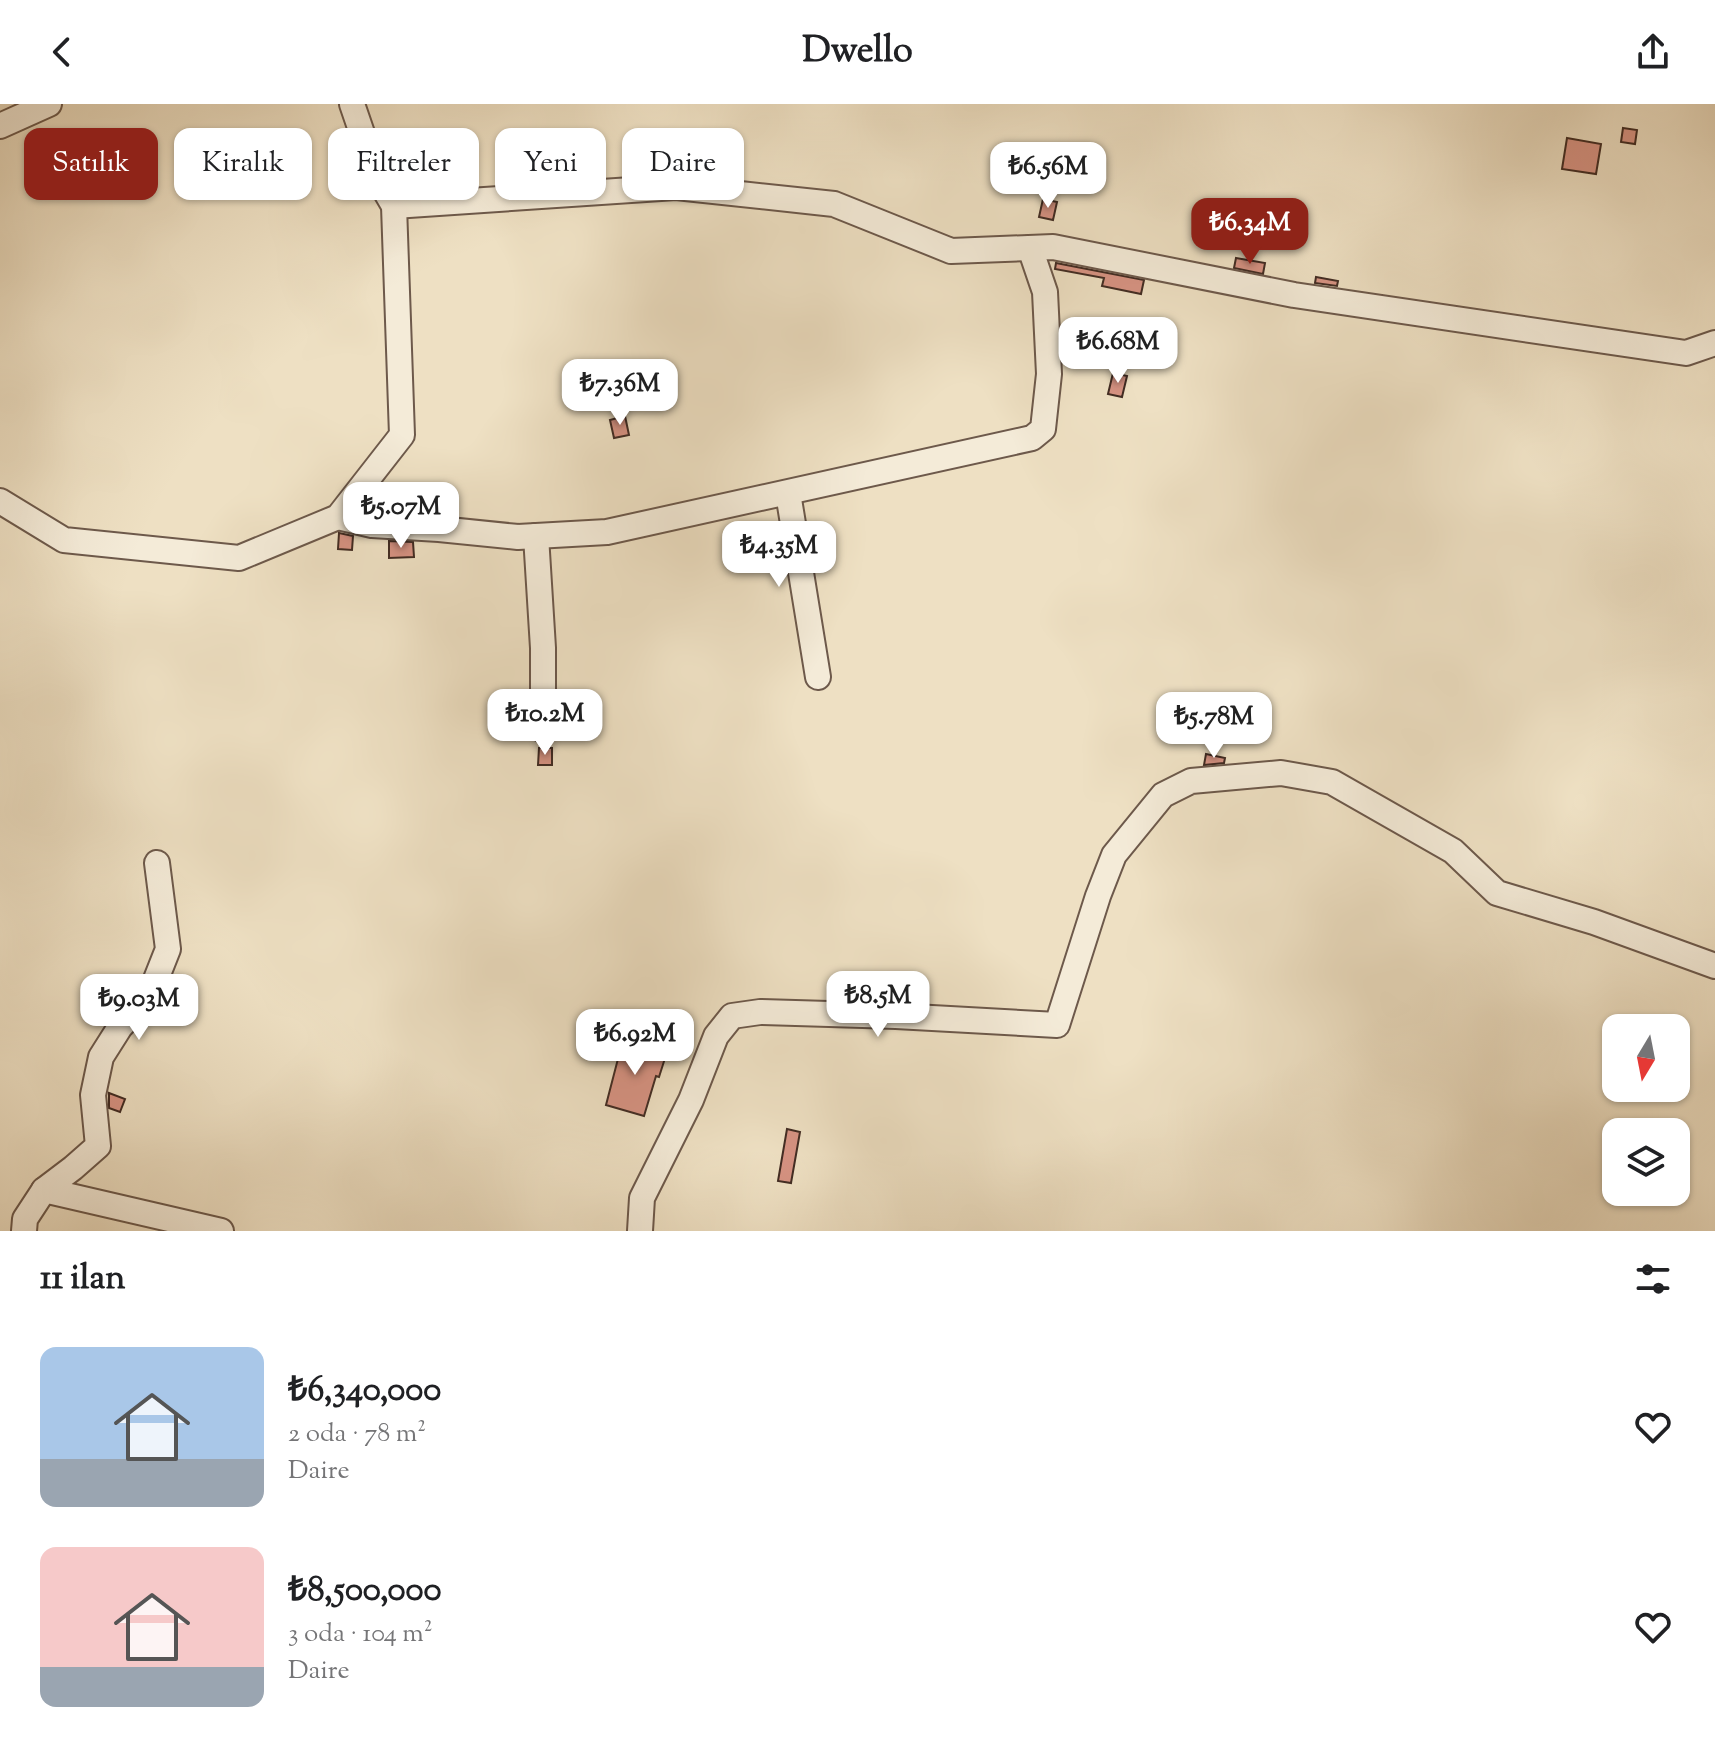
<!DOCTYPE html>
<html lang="tr">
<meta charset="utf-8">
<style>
body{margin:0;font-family:"Sorts Mill Goudy",serif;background:#f2f2f2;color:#202124;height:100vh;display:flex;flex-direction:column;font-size:30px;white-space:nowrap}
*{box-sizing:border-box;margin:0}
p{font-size:26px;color:#757577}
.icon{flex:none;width:44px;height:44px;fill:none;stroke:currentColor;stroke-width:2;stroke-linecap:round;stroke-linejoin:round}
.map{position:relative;height:1127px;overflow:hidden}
.side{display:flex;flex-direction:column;background:#fff;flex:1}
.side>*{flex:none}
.banner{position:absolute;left:24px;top:24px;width:800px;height:72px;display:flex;gap:16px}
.needle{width:52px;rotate:190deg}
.tools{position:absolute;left:1602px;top:910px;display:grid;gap:16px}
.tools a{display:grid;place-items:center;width:88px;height:88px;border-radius:16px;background:#fff;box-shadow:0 2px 6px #0004;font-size:40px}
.price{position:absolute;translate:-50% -68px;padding:0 18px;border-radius:16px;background:#fff;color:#222;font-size:26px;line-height:52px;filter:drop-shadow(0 2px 4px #0008)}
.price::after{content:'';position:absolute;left:50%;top:48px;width:24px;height:18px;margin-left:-12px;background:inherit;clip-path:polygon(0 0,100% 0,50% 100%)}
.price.on{background:#8f2418;color:#fff}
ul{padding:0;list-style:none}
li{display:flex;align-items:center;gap:24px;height:200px;padding:0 40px}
li span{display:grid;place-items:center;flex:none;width:224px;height:160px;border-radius:16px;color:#555}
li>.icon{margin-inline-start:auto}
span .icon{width:96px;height:96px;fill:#fffc;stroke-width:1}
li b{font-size:34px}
h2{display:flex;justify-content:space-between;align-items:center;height:96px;padding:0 40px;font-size:34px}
.chip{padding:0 28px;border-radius:16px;background:#fff;box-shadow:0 2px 6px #0004;font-size:28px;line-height:72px}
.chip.on{background:#8f2418;color:#fff}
header{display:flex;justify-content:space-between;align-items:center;height:104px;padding:0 40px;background:#fff;font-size:36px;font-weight:700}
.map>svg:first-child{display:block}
.building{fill:#d79383;stroke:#422c23;stroke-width:2}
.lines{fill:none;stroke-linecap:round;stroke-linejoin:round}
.minor-casing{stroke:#6d594b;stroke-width:28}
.minor{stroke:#f4ebd8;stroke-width:24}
</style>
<header><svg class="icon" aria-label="back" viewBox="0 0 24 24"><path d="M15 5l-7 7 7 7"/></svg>Dwello<svg class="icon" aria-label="share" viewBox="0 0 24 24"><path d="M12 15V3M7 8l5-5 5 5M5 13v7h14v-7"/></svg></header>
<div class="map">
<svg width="1715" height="1127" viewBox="0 0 1715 1127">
<rect width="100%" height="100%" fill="#eee0c3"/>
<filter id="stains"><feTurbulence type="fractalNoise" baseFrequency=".0025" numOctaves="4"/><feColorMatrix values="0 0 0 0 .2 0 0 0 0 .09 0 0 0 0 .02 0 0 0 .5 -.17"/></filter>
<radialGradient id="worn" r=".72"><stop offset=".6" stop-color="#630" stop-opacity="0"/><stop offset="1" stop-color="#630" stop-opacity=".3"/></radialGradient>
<g class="building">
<polygon points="1623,24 1637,26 1635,40 1621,38"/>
<polygon points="1567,34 1601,40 1596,70 1562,65"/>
<polygon points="1043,95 1057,98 1053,116 1039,113"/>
<polygon points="1236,154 1265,159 1263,170 1234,164"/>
<polygon points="1056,159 1144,176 1141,190 1102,182 1104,174 1055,165"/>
<polygon points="1316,173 1338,177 1337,182 1315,179"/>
<polygon points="1113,269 1127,272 1122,293 1108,290"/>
<polygon points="625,312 629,331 614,334 610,316"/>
<polygon points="339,429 353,432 352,446 338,445"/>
<polygon points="389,437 413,438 414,453 389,454"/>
<polygon points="539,644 552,644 552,661 538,661"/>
<polygon points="1206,650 1225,654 1224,659 1204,661"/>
<polygon points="906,877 919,879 916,898 902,895"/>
<polygon points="627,933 651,942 650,946 666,951 659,973 656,972 644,1012 606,1001 620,947"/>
<polygon points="109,989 125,995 120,1008 109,1004"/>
<polygon points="787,1025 800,1028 791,1079 778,1077"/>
</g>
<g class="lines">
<defs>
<g id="minor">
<polyline points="0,22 49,0"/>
<polyline points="394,102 676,83 834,100 951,147 1053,143 1294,191 1686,249 1715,239"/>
<polyline points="788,389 818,573"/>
<polyline points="0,397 64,436 239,454 338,413 402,331 394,102 377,73 352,0"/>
<polyline points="338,413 372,421 439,425 518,433 607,428 1032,334 1043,325 1049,270 1045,188 1030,144"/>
<polyline points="536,432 543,544 543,626"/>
<polyline points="44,1086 73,1064 98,1042 93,991 101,953 120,923 149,893 168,845 157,759"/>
<polyline points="24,1127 25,1115 44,1086 221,1127"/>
<polyline points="640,1127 642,1094 691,996 716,932 732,912 760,908 896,912 1057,921 1098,792 1114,751 1163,691 1191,677 1281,669 1332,678 1453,747 1497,789 1594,818 1715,862"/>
</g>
</defs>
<use href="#minor" class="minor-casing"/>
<use href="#minor" class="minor"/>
</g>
<rect width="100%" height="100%" filter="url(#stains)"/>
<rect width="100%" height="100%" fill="url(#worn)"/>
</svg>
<div class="tools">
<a><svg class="needle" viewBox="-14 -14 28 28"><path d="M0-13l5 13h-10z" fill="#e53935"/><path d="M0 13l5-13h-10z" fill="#757577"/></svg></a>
<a><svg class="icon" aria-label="layers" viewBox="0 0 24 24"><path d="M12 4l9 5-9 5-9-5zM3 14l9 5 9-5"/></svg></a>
</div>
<b class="price" style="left:1048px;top:106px">₺6.56M</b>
<b class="price on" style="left:1250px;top:162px">₺6.34M</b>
<b class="price" style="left:1118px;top:281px">₺6.68M</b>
<b class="price" style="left:620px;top:323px">₺7.36M</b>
<b class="price" style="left:401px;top:446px">₺5.07M</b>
<b class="price" style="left:779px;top:485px">₺4.35M</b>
<b class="price" style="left:545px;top:653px">₺10.2M</b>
<b class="price" style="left:1214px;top:656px">₺5.78M</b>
<b class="price" style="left:878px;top:935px">₺8.5M</b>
<b class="price" style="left:139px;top:938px">₺9.03M</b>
<b class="price" style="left:635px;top:973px">₺6.92M</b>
<div class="banner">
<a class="chip on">Satılık</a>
<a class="chip">Kiralık</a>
<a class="chip">Filtreler</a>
<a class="chip">Yeni</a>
<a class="chip">Daire</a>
</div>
</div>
<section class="side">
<h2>11 ilan<svg class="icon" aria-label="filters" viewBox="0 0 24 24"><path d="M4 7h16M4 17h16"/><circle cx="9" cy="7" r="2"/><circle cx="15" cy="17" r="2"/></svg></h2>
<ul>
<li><span style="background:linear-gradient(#a9c7e8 70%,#9aa5b1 0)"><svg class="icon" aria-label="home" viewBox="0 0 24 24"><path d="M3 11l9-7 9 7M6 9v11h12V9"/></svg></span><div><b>₺6,340,000</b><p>2 oda · 78 m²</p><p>Daire</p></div><svg class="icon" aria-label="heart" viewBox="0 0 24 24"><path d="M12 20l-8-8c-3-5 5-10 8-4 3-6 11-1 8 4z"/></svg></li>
<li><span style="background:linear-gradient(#f6c9c9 75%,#9aa5b1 0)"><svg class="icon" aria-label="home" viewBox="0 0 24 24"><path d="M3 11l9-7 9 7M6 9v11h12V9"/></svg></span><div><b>₺8,500,000</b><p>3 oda · 104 m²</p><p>Daire</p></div><svg class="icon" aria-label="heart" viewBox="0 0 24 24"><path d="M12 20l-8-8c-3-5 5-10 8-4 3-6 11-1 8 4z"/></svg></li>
</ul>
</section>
